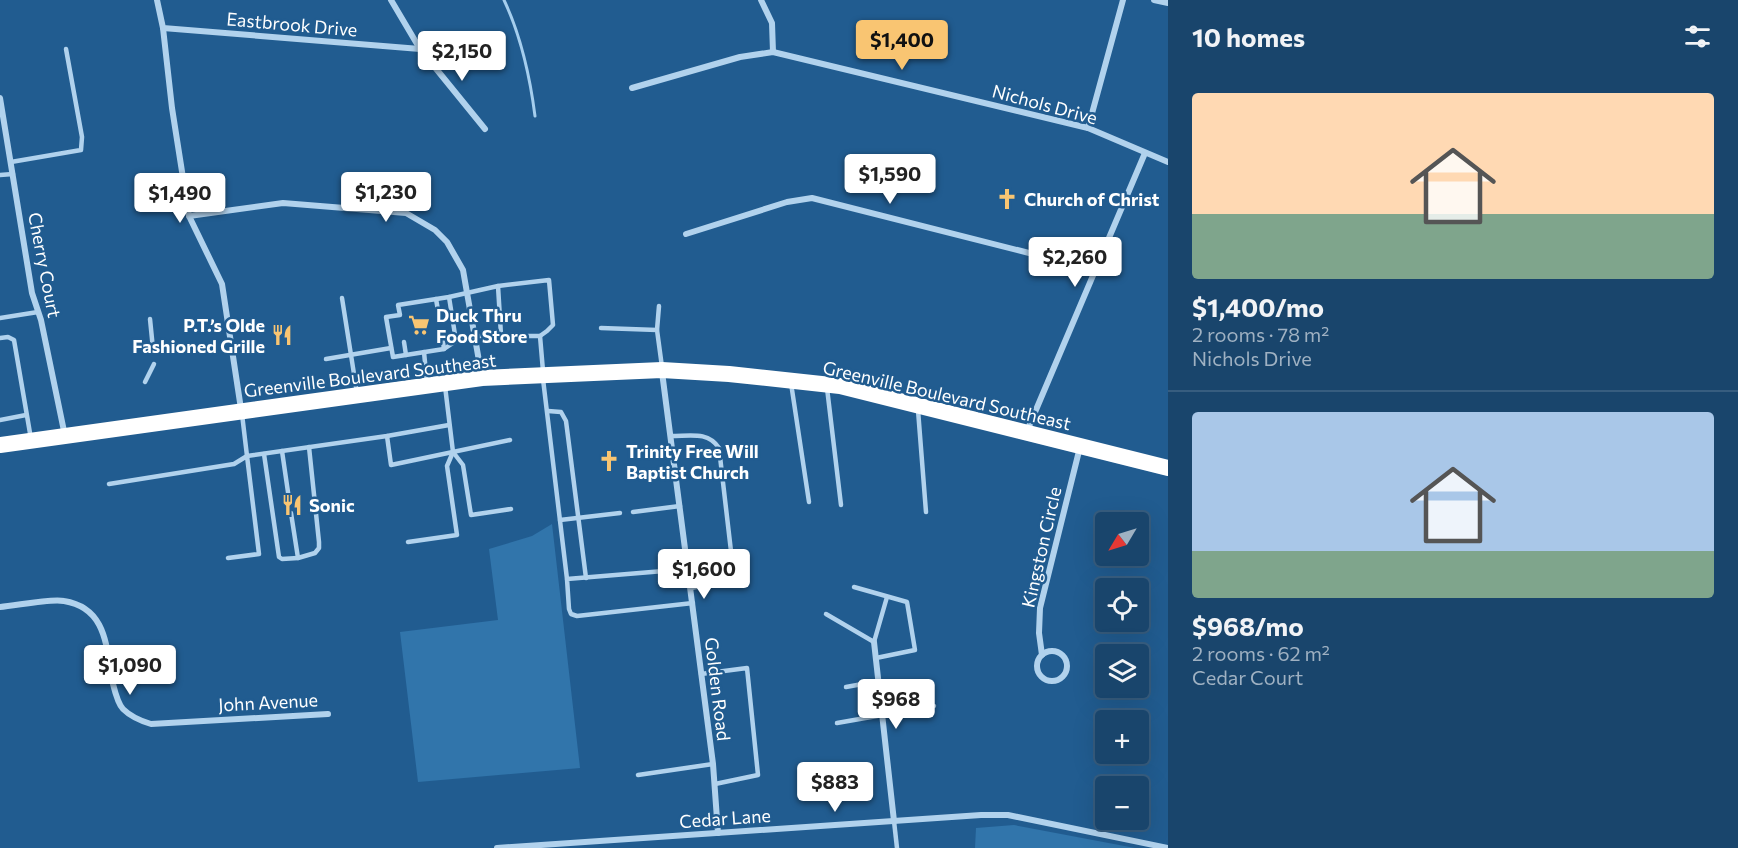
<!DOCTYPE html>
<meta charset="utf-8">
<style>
body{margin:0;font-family:Commissioner,sans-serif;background:#264f74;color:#f1f3f6;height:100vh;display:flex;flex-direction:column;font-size:22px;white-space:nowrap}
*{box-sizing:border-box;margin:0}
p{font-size:20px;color:#9fb1c2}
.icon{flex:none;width:33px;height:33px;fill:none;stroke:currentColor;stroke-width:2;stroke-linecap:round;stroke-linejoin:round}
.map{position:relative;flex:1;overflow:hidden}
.side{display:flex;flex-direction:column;background:#19456c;width:570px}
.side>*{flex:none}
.needle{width:39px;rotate:232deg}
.buttons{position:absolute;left:1095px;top:512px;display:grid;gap:12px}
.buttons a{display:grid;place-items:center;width:54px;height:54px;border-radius:6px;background:#19456c;box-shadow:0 6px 24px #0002,0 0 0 2px #375d7f;font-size:30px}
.price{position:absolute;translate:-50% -51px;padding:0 14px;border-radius:6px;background:#fff;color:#222;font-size:20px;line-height:39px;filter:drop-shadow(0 2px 3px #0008)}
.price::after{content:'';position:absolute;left:50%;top:36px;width:18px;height:14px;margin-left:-9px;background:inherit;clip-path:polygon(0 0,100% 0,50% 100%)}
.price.active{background:#f9c572;color:#111}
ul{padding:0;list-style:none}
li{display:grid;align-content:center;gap:12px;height:318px;padding:0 24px}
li+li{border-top:2px solid #375d7f}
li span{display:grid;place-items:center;height:186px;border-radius:6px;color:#555}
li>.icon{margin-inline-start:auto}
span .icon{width:108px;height:108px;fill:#fffc;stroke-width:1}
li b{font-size:26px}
h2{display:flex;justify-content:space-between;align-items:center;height:72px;padding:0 24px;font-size:26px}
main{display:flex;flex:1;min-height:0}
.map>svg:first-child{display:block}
.green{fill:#3175ab}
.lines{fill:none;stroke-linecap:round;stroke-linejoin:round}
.stream{stroke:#a5ceee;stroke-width:3}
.lane{stroke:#b1d2ed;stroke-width:4.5}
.street{stroke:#b1d2ed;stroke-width:6}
.highway{stroke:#fff;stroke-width:16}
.labels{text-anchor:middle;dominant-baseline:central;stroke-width:5;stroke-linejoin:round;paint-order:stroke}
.street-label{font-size:18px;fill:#fff;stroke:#215c90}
.poi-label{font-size:18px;font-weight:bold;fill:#fff;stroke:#215c90;text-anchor:start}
</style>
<main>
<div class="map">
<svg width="1168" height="848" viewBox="0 0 1168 848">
<rect width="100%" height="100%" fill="#215c90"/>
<g class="green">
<polygon points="552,524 580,768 418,782 400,632 498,620 489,549 532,536"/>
<polygon points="1014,825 1135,848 975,848 976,828"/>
</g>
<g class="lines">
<path class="stream" d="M504 0C521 36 530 77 535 116"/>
<g class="lane">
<polyline points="11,162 81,150 82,137 66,49"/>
<polyline points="0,175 13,174"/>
<polyline points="449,297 456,341 474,336 540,336 543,371"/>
<polyline points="342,298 357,393"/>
<polyline points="436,299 439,316"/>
<polyline points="0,318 38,312"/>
<polyline points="150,319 153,349"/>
<polyline points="601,328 657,330 662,367"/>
<polyline points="657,330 659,306"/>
<polyline points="501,335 498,286 549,280 553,325 547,331 540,336"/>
<polyline points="442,336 444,349"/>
<polyline points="0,338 8,337 14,340 31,439"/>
<polyline points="456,341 444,349 393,357 386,317 400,315 398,305 449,297 498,286"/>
<polyline points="404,342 406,355"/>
<polyline points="424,352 427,383"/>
<polyline points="326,359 391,348"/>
<polyline points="543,379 567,579"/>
<polyline points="145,382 154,364"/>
<polyline points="791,383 809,502"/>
<polyline points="827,388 841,505"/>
<polyline points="918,410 926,512"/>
<polyline points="548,411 561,412 566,421 586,578"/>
<polyline points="242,414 247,456 387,436 449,425"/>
<polyline points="0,420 26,415"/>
<polyline points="387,436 391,465 510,440"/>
<path d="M671 436C690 436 708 431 719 448L734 577 729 581 691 588"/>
<polyline points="282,451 289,499"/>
<polyline points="453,452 463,465 471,515 511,509"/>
<polyline points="264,454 279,557 282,559 298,558"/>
<polyline points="109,484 234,464 247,456 259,554 228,558"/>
<polyline points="633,512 680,506"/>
<polyline points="291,513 298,558 315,553 319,548 319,542 309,447"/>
<polyline points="560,520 620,513"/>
<polyline points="408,542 457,535 447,466 453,452 445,386"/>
<polyline points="688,569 567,579 569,609 571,614 577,616 693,603"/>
<polyline points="854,587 907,602 915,650 876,658"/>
<polyline points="826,614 874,642 887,597"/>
<polyline points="701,674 747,668 758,775 715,784"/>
<polyline points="846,687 879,681"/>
<polyline points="837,723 934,706"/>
<polyline points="638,775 713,764"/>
<polyline points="894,821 897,848"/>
</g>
<g class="street">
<polyline points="157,0 163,28 420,49"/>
<polyline points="391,0 420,49 485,129"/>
<polyline points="761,0 772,23 773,52"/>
<polyline points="1154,0 1168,3"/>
<polyline points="163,28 172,108 189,216 222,284 241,409"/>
<polyline points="632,88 740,57 773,52 1088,128 1168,162"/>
<polyline points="0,98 32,293 41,320 65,436"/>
<polyline points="1088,128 1123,0"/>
<polyline points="189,216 283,203 406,213 435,230 447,242 463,270 482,378"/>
<polyline points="686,234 787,202 812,198 1096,270"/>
<polyline points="662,372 713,764 718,833"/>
<polyline points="1027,431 1145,153"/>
<path d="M0 607C15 606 51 598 64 601 108 608 106 649 113 684 115 692 118 704 123 709 131 717 141 721 151 724L328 714"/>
<polyline points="874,642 894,821"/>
<circle cx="1052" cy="666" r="15"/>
<polyline points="1042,655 1039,633 1040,608 1080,447"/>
<polyline points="497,848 981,815 1008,815 1168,848"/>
</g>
<polyline class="highway" points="0,445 482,378 662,370 729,374 840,386 1168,468"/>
</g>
<defs>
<symbol id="church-bare" viewBox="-9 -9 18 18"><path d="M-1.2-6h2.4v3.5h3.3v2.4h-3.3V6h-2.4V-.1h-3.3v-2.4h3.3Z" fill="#f9c572" stroke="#215c90" stroke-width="2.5" paint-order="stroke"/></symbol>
<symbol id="supermarket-bare" viewBox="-9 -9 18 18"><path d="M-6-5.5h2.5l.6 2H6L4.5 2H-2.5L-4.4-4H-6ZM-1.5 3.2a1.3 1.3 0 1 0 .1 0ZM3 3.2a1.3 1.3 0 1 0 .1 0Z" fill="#f9c572" stroke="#215c90" stroke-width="2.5" paint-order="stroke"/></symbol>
<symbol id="restaurant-bare" viewBox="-9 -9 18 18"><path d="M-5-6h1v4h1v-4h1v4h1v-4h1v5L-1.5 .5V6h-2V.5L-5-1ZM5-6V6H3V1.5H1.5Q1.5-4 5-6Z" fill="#f9c572" stroke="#215c90" stroke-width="2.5" paint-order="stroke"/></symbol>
</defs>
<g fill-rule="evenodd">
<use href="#church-bare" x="992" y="184" width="30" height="30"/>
<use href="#supermarket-bare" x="404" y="310" width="30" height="30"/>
<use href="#restaurant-bare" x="267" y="320" width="30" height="30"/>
<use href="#church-bare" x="594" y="446" width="30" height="30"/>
<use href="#restaurant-bare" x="277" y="490" width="30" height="30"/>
</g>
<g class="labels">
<g class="street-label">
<text transform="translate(292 24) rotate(5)">Eastbrook Drive</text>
<text transform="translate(1045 104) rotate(15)">Nichols Drive</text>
<text transform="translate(45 265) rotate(79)">Cherry Court</text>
<text transform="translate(370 375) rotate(-7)">Greenville Boulevard Southeast</text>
<text transform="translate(947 395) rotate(13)">Greenville Boulevard Southeast</text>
<text transform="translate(1041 547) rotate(-77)">Kingston Circle</text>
<text transform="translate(718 689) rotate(83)">Golden Road</text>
<text transform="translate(268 702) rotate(-3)">John Avenue</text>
<text transform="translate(725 818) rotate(-4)">Cedar Lane</text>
</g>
<g class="poi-label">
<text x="1024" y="199">Church of Christ</text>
<text x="436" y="315">Duck Thru<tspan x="436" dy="21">Food Store</tspan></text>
<text x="265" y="325" text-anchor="end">P.T.’s Olde<tspan x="265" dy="21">Fashioned Grille</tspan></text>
<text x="626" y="451">Trinity Free Will<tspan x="626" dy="21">Baptist Church</tspan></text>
<text x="309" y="505">Sonic</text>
</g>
</g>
</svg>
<div class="buttons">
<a><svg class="needle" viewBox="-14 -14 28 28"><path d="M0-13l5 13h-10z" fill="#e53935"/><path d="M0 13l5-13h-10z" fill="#9fb1c2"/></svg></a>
<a><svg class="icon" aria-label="locate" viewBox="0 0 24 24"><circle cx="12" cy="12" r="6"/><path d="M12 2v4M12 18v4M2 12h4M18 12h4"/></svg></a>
<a><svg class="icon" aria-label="layers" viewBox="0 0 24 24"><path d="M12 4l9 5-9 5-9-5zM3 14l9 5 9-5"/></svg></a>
<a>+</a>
<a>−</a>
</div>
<b class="price active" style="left:902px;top:71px">$1,400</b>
<b class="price" style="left:462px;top:82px">$2,150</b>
<b class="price" style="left:890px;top:205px">$1,590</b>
<b class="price" style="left:386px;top:223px">$1,230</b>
<b class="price" style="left:180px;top:224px">$1,490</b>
<b class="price" style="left:1075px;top:288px">$2,260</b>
<b class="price" style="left:704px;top:600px">$1,600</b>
<b class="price" style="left:130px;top:696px">$1,090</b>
<b class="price" style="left:896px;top:730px">$968</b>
<b class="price" style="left:835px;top:813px">$883</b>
</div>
<section class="side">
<h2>10 homes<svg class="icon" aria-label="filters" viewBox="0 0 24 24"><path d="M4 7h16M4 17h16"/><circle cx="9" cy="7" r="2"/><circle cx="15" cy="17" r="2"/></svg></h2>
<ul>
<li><span style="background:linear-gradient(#ffd9b3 65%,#7fa58c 0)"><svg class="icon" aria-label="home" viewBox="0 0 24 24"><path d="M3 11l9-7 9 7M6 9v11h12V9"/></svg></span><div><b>$1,400/mo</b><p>2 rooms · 78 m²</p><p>Nichols Drive</p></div></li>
<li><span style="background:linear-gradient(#a9c7e8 75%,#7fa58c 0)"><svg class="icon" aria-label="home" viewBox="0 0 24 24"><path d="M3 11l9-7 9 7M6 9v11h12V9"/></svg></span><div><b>$968/mo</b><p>2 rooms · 62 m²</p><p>Cedar Court</p></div></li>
</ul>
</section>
</main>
